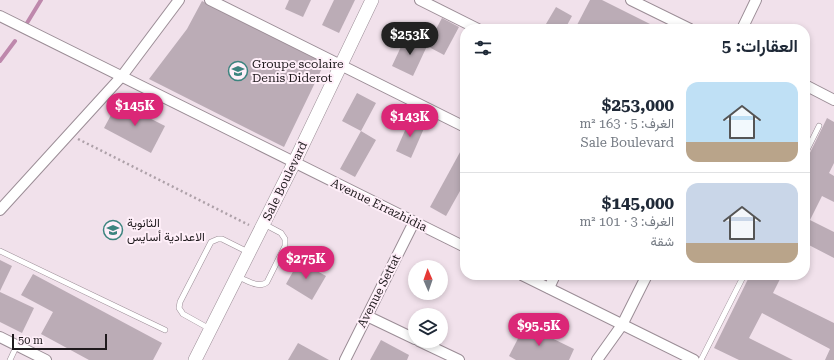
<!DOCTYPE html>
<html lang="ar">
<meta charset="utf-8">
<style>
body{margin:0;font-family:"Roboto Serif",Vazirmatn,serif;background:#f6f6f7;color:#1f2937;direction:rtl;height:100vh;display:flex;flex-direction:column;font-size:15px;white-space:nowrap}
*{box-sizing:border-box;margin:0}
p{font-size:13px;color:#747a83}
.icon{flex:none;width:22px;height:22px;fill:none;stroke:currentColor;stroke-width:2;stroke-linecap:round;stroke-linejoin:round}
.map{position:relative;flex:1;overflow:hidden;direction:ltr}
.panel{position:absolute;left:460px;top:24px;width:350px;height:256px;display:flex;flex-direction:column;background:#fff;border-radius:16px;box-shadow:0 2px 6px #0003;direction:rtl}
.panel>*{flex:none}
.needle{width:26px;rotate:358deg}
.buttons{position:absolute;left:408px;top:260px;display:grid;gap:8px}
.buttons a{display:grid;place-items:center;width:40px;height:40px;border-radius:50%;background:#fff;box-shadow:0 2px 6px #0003;font-size:20px}
.scale{position:absolute;left:12px;bottom:10px;width:95px;box-sizing:border-box;padding-left:4px;border:2px solid #1f1a1d;border-top:0;font-size:11px;line-height:14px;white-space:nowrap;color:#1f1a1d;-webkit-text-stroke:3px #ffeff9;paint-order:stroke}
.price{position:absolute;translate:-50% -34px;padding:0 9px;border-radius:14px;background:#db2777;color:#fff;font-size:13px;line-height:26px;filter:drop-shadow(0 1px 2px #0008)}
.price::after{content:'';position:absolute;left:50%;top:24px;width:12px;height:9px;margin-left:-6px;background:inherit;clip-path:polygon(0 0,100% 0,50% 100%)}
.price.active{background:#222;color:#fff}
ul{padding:0;list-style:none}
li{display:flex;align-items:center;gap:12px;height:100px;padding:0 12px}
li+li{border-top:1px solid #e0e1e3}
li span{display:grid;place-items:center;flex:none;width:112px;height:80px;border-radius:12px;color:#555}
li>.icon{margin-inline-start:auto}
span .icon{width:48px;height:48px;fill:#fffc;stroke-width:1}
li b{font-size:17px}
h2{display:flex;justify-content:space-between;align-items:center;height:48px;padding:0 12px;font-size:17px}
.map>svg:first-child{display:block}
.lines{fill:none;stroke-linecap:round;stroke-linejoin:round}
.stream{stroke:#be88ac;stroke-width:4}
.building{fill:#bbacb6}
.service-casing{stroke:#9b8d96;stroke-width:6}
.minor-casing{stroke:#9b8d96;stroke-width:12}
.tertiary-casing{stroke:#9b8d96;stroke-width:14}
.path{stroke:#aea1a9;stroke-width:2.5;stroke-dasharray:2 3;stroke-linecap:butt}
.service{stroke:#fff;stroke-width:5}
.minor{stroke:#fff;stroke-width:10}
.tertiary{stroke:#fff;stroke-width:13}
.labels{text-anchor:middle;dominant-baseline:central;stroke-width:4;stroke-linejoin:round;paint-order:stroke}
.poi-label{font-size:12px;fill:#1f1a1d;stroke:#ffeff9;text-anchor:start}
.street-label{font-size:12px;fill:#1f1a1d;stroke:#ffeff9}
</style>
<div class="map">
<svg width="834" height="360" viewBox="0 0 834 360">
<rect width="100%" height="100%" fill="#f1e1eb"/>
<g class="lines">
<g class="stream">
<polyline points="27,23 41,0"/>
<polyline points="0,61 15,41"/>
</g>
</g>
<g class="building">
<polygon points="289,0 311,0 303,17 285,9"/>
<polygon points="334,0 355,0 339,33 322,25"/>
<polygon points="590,0 602,0 660,29 584,29 577,25"/>
<polygon points="202,1 325,62 284,147 149,79 187,29"/>
<polygon points="556,7 572,16 565,29 543,29"/>
<polygon points="442,18 459,27 444,55 427,46"/>
<polygon points="406,36 427,46 413,76 392,66"/>
<polygon points="357,93 376,103 361,131 376,140 355,177 340,169 361,131 342,121"/>
<polygon points="118,102 165,126 151,153 104,128"/>
<polygon points="827,118 834,122 834,163 829,173 834,176 834,202 822,196 810,220 834,232 834,258 805,243 805,163"/>
<polygon points="410,119 425,126 411,158 396,151"/>
<polygon points="465,143 465,182 446,216 430,207"/>
<polygon points="0,260 12,266 0,291"/>
<polygon points="299,261 326,276 312,300 286,284"/>
<polygon points="33,274 162,343 153,360 89,360 41,334 53,312 21,295"/>
<polygon points="750,275 782,275 773,293 834,323 834,360 825,360 830,349 762,313 749,338 793,360 739,360 714,348"/>
<polygon points="0,292 34,308 22,333 0,322"/>
<polygon points="525,325 574,349 569,360 516,360 509,356"/>
<polygon points="381,340 409,355 407,360 370,360"/>
<polygon points="298,343 329,360 288,360"/>
</g>
<g class="lines">
<defs>
<g id="service">
<polyline points="805,154 819,126"/>
<polyline points="0,251 165,330"/>
<path d="M238 277C247 280 259 289 267 282L285 246V239L281 233 264 224"/>
<polyline points="210,329 183,314 179,308 180,302 211,242 218,239 222,239 248,252"/>
<polyline points="10,360 17,345"/>
<polyline points="701,360 744,275"/>
</g>
<g id="minor">
<polyline points="210,0 465,127"/>
<polyline points="420,0 478,29"/>
<polyline points="631,0 690,29"/>
<polyline points="0,16 465,247"/>
<polyline points="742,29 756,0"/>
<polyline points="805,85 834,100"/>
<polyline points="0,210 122,76 179,0"/>
<polyline points="522,275 694,360"/>
<polyline points="549,288 555,275"/>
<polyline points="367,316 415,339"/>
<polyline points="0,337 46,360"/>
<polyline points="419,341 459,360"/>
<polyline points="345,360 414,222"/>
<polyline points="597,360 622,325 647,275"/>
</g>
<polyline id="tertiary" points="195,360 294,163 372,0"/>
</defs>
<use href="#service" class="service-casing"/>
<use href="#minor" class="minor-casing"/>
<use href="#tertiary" class="tertiary-casing"/>
<polyline class="path" points="78,139 249,225"/>
<use href="#service" class="service"/>
<use href="#minor" class="minor"/>
<use href="#tertiary" class="tertiary"/>
</g>
<defs>
<symbol id="school-ring" viewBox="-11 -11 22 22"><circle r="9.5" fill="#ffeff9" stroke="#3c847f" stroke-width="1.5"/><path d="M0-5L7-2L0 1L-7-2ZM-4 1L0 2.5L4 1V4Q0 6-4 4Z" fill="#3c847f"/></symbol>
</defs>
<g fill-rule="evenodd">
<use href="#school-ring" x="227" y="60" width="22" height="22"/>
<use href="#school-ring" x="102" y="219" width="22" height="22"/>
</g>
<g class="labels">
<g class="poi-label">
<text x="252" y="64">Groupe scolaire<tspan x="252" dy="14">Denis Diderot</tspan></text>
<text x="127" y="223">الثانوية<tspan x="127" dy="14">الاعدادية أسايس</tspan></text>
</g>
<g class="street-label">
<text transform="translate(285 181) rotate(-64)">Sale Boulevard</text>
<text transform="translate(379 205) rotate(26)">Avenue Errazhidia</text>
<text transform="translate(379 291) rotate(-63)">Avenue Settat</text>
</g>
</g>
</svg>
<div class="buttons">
<a><svg class="needle" viewBox="-14 -14 28 28"><path d="M0-13l5 13h-10z" fill="#e53935"/><path d="M0 13l5-13h-10z" fill="#747a83"/></svg></a>
<a><svg class="icon" aria-label="layers" viewBox="0 0 24 24"><path d="M12 4l9 5-9 5-9-5zM3 14l9 5 9-5"/></svg></a>
</div>
<div class="scale">50 m</div>
<b class="price active" style="left:410px;top:56px">$253K</b>
<b class="price" style="left:135px;top:127px">$145K</b>
<b class="price" style="left:410px;top:138px">$143K</b>
<b class="price" style="left:306px;top:280px">$275K</b>
<b class="price" style="left:539px;top:347px">$95.5K</b>
<section class="panel">
<h2>العقارات: 5<svg class="icon" aria-label="filters" viewBox="0 0 24 24"><path d="M4 7h16M4 17h16"/><circle cx="9" cy="7" r="2"/><circle cx="15" cy="17" r="2"/></svg></h2>
<ul>
<li><span style="background:linear-gradient(#bfe0f5 75%,#b9a48a 0)"><svg class="icon" aria-label="home" viewBox="0 0 24 24"><path d="M3 11l9-7 9 7M6 9v11h12V9"/></svg></span><div><b>$253,000</b><p>الغرف: 5 · 163 m²</p><p>Sale Boulevard</p></div></li>
<li><span style="background:linear-gradient(#c9d6e8 75%,#b9a48a 0)"><svg class="icon" aria-label="home" viewBox="0 0 24 24"><path d="M3 11l9-7 9 7M6 9v11h12V9"/></svg></span><div><b>$145,000</b><p>الغرف: 3 · 101 m²</p><p>شقة</p></div></li>
</ul>
</section>
</div>
